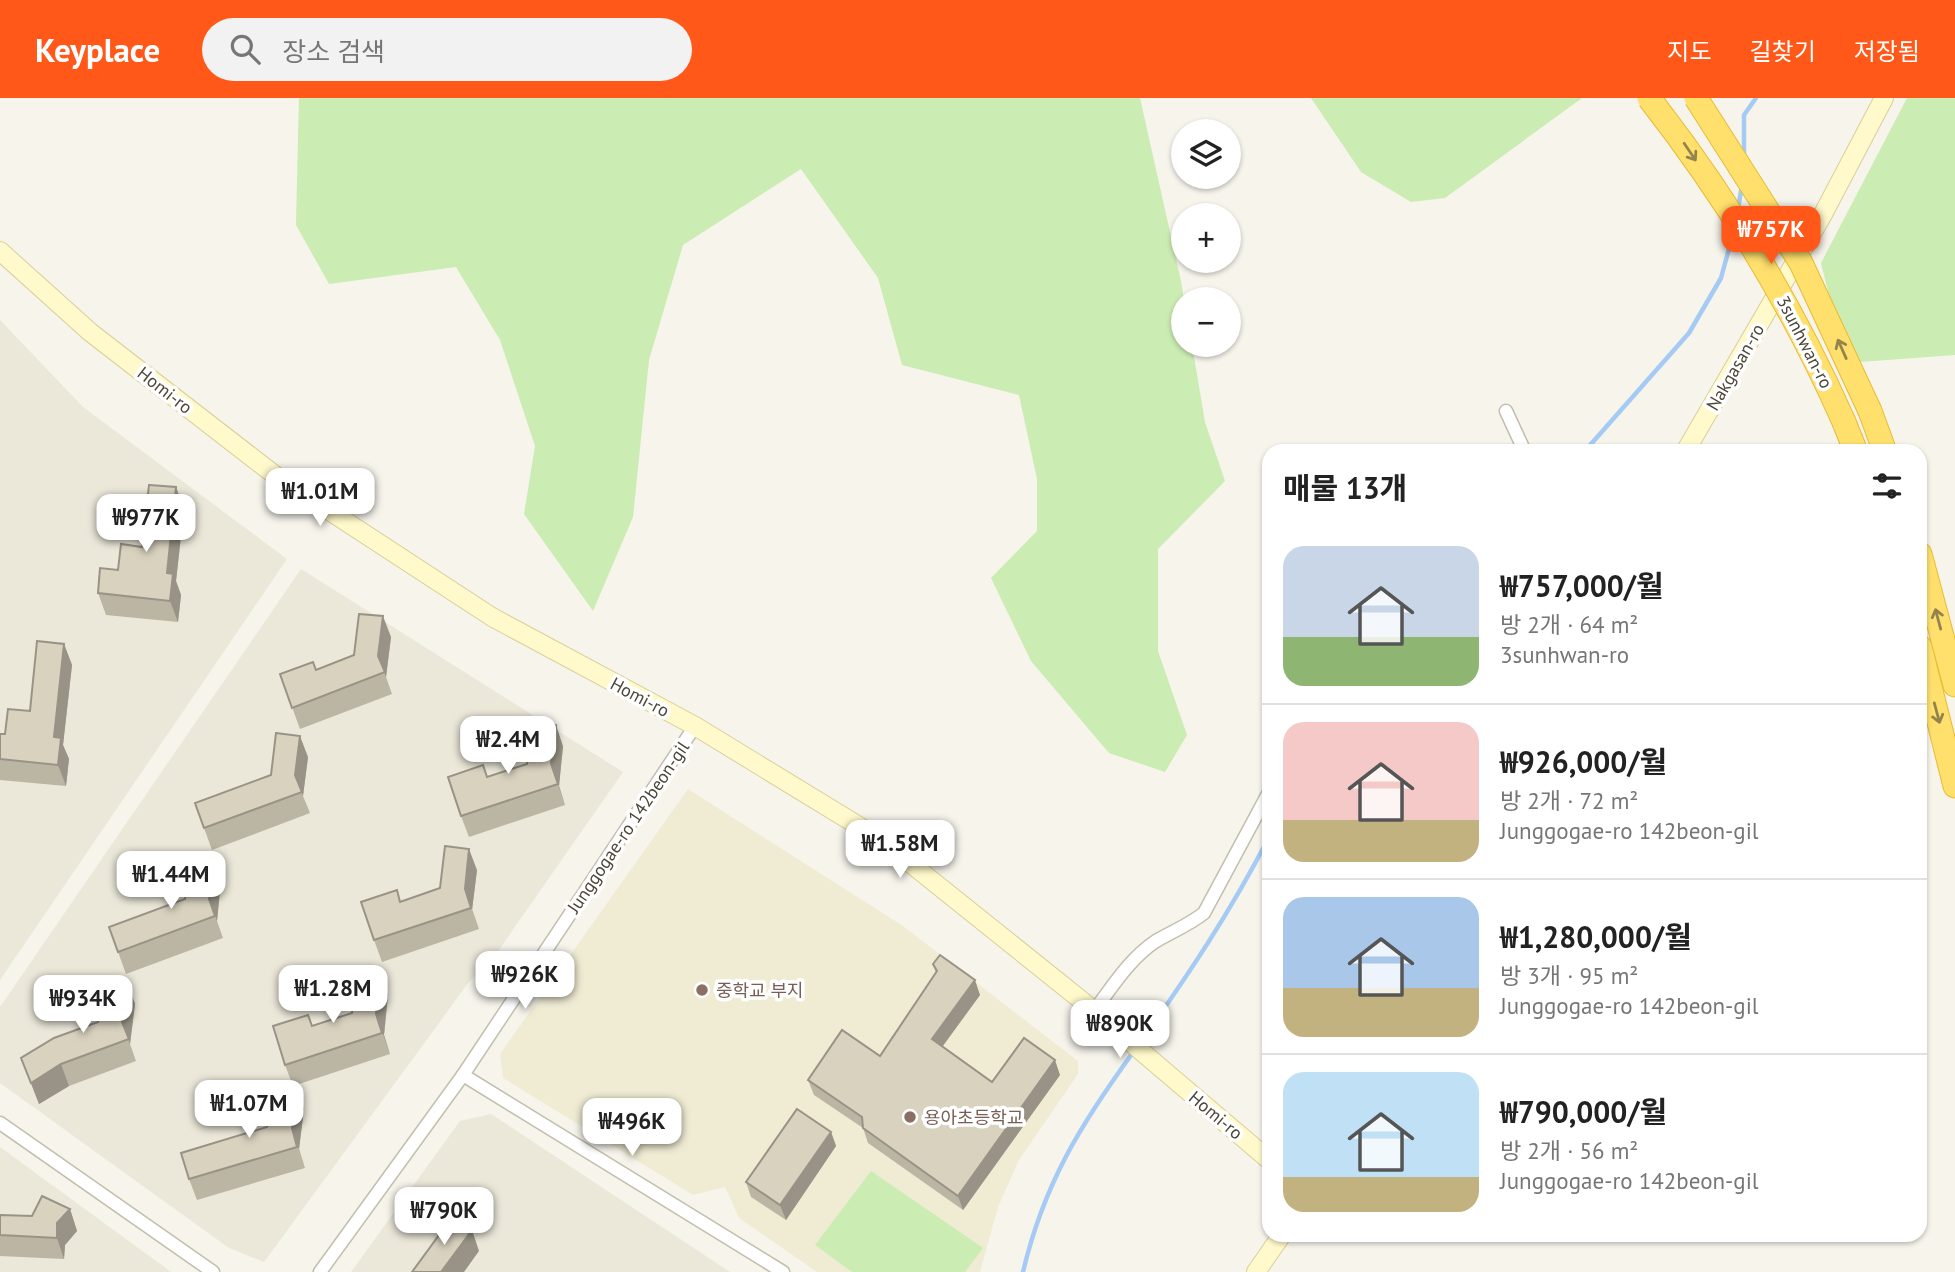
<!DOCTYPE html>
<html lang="ko">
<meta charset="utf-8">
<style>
body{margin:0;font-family:"PT Sans","Noto Sans KR",sans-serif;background:#f2f2f2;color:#222;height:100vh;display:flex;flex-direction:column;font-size:26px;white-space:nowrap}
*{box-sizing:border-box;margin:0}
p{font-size:23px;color:#767676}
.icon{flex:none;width:38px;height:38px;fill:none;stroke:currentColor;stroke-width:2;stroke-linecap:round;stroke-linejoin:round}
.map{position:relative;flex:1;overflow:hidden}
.panel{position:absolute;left:1262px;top:346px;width:665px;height:798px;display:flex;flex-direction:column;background:#fff;border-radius:21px;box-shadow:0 2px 5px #0004}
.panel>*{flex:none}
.tools{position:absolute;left:1171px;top:21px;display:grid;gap:14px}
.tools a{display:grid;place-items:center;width:70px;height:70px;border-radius:50%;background:#fff;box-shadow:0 2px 5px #0004;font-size:35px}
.price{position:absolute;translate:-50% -60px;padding:0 16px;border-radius:14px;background:#fff;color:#222;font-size:23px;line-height:46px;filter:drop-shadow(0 2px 4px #0008)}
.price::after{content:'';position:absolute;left:50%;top:42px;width:21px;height:16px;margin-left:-10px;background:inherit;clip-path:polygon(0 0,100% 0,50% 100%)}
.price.on{background:#ff5819;color:#fff}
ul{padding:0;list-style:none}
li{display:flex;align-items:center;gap:21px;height:175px;padding:0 21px}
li+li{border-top:2px solid #e0e0e0}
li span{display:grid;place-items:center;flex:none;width:196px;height:140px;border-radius:21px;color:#555}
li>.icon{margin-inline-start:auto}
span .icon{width:84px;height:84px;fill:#fffc;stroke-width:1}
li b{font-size:30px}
h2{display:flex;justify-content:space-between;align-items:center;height:84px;padding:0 21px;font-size:30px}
header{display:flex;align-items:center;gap:42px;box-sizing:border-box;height:98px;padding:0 35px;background:#ff5819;color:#fff}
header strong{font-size:33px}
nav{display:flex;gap:38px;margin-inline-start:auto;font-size:24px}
.search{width:490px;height:63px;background:#f2f2f2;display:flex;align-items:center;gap:18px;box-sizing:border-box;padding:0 24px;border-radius:38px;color:#767676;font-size:26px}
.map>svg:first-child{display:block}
.residential{fill:#ebe7d9}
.education{fill:#f0ecd4}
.green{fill:#cbecb2}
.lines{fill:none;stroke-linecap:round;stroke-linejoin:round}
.stream{stroke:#a5cbf5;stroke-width:4.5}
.street-casing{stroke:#c3bead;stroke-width:15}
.secondary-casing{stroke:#d9cf99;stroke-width:20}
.highway-casing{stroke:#e8bb34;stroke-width:25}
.street{stroke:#fff;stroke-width:12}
.secondary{stroke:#fff9cc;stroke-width:18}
.highway{stroke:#ffe06d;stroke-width:23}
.highway-bridge-casing{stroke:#e8bb34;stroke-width:25;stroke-linecap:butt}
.highway-bridge{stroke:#ffe06d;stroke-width:23}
.wall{fill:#bbb5a4}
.shaded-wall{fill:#989386}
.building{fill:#d9d2bf;stroke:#989386;stroke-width:2}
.oneway{stroke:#93844d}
.education-dot{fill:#8d6e63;stroke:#fff;stroke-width:2.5}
.labels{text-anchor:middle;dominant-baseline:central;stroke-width:7;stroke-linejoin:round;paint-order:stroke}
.street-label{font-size:18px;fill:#4b4638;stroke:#fff}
.education-label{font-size:18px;fill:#785e54;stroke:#fff;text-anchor:start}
</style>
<header>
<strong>Keyplace</strong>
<div class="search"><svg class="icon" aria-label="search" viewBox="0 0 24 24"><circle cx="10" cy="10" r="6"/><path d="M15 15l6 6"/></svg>장소 검색</div>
<nav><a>지도</a><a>길찾기</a><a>저장됨</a></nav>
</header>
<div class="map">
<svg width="1955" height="1174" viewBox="0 0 1955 1174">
<rect width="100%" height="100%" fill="#f6f4eb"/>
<g class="residential">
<polygon points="0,222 83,309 287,461 0,882"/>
<polygon points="301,471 623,674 496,856 469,884 264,1164 229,1150 0,985 0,909"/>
<polygon points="491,1016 730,1174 351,1174 460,1023"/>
<polygon points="0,1049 171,1174 0,1174"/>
</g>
<polygon class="education" points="688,691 903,828 1078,963 1078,976 1019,1062 998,1109 980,1174 817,1174 739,1120 725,1089 693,1097 503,980 500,956"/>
<g class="green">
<polygon points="299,0 1140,0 1181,183 1184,201 1183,247 1192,247 1205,324 1225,383 1158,451 1158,553 1187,637 1165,674 1109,655 1031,563 991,480 1037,433 1037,381 1019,297 902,267 878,180 801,71 683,147 649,262 633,419 593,513 524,416 535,348 500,242 456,169 329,186 296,127"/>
<polygon points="1311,0 1582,0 1445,100 1411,104 1361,74"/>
<polygon points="1907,0 1955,0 1955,257 1846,265 1821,165"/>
<polygon points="871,1073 983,1150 965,1174 852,1174 815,1147"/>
</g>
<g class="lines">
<g class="stream">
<polyline points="1744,58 1744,17 1756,0"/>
<polyline points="1738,110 1742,88"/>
<polyline points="1584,354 1689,235 1721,180 1733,136"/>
<path d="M1139 946C1187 879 1231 813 1269 739"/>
<path d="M1023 1174C1044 1085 1081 1026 1134 953"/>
</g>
<defs>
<g id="street">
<polyline points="1506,313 1525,354"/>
<path d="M1094 913C1112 889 1130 860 1156 843 1173 833 1189 827 1204 815L1269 694"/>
<polyline points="463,977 783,1174"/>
<polyline points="0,1025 213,1174"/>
<polyline points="320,1174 463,977 695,628"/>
</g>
<g id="secondary">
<polyline points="0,153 90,234 276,378 492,519 695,628 880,741 1081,902 1269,1062"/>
<polyline points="1685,354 1822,118 1884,0"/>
<polyline points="1256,1174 1281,1138"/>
</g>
<g id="highway">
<polyline points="1870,313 1885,354"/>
<polyline points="1844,324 1856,354"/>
<polyline points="1920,456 1955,587"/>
<polyline points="1920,549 1955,688"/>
</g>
</defs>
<use href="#street" class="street-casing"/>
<use href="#secondary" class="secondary-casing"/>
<use href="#highway" class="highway-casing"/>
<use href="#street" class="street"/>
<use href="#secondary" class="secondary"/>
<use href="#highway" class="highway"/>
<defs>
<g id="highway-bridge">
<path d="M1649 0C1727 100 1793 209 1844 324"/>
<polyline points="1696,0 1801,165 1870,313"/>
</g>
</defs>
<use href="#highway-bridge" class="highway-bridge-casing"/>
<use href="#highway-bridge" class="highway-bridge"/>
</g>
<g class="wall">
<polygon points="176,389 184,411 176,483 181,497 178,524 106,517 98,495 118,472 142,449"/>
<polygon points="391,539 386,579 392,596 300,631 280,576 316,572 354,557"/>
<polygon points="64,546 72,567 63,647 69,661 66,688 0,682 0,636 5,636 30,613"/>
<polygon points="563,648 559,688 565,707 469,739 461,718 487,679 527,666"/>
<polygon points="308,659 303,698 310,715 212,752 195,705 271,677"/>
<polygon points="214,762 221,783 217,823 223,840 126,876 109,829 185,801"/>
<polygon points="477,772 472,812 479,831 382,864 374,842 401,803 440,790"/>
<polygon points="933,866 980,897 942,949 992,984 1060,977 963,1112 868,1045 863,1030 814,997 808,982 880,958 936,875"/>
<polygon points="380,876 388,897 384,937 390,956 293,988 285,967 312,928 352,915"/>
<polygon points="127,885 135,906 130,946 136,963 69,988 39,1006 21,960 98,924"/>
<polygon points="296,990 304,1011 299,1051 305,1070 197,1102 189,1081 267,1029"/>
<polygon points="831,1034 836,1048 786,1122 751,1099 746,1084"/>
<polygon points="70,1111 77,1133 65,1147 64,1161 0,1158 0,1117 32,1118"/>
</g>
<g class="shaded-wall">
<polygon points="176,389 184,411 176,483 181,497 178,524 170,503 167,475"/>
<polygon points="383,518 391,539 386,579 378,558"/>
<polygon points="64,546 72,567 63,647 69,661 66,688 58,667 54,639"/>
<polygon points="556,627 563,648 559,688 565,707 551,666"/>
<polygon points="300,638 308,659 303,698 295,677"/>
<polygon points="469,751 477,772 472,812 479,831 465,791"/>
<polygon points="214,762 221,783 217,823 209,801"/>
<polygon points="380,876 388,897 384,937 390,956 376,916"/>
<polygon points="975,882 980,897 937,956 932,941"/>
<polygon points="127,885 135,906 130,946 122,924"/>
<polygon points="1055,962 1060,977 963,1112 958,1098"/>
<polygon points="61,966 69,988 39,1006 31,985"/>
<polygon points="296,990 304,1011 299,1051 305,1070 292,1030"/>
<polygon points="831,1034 836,1048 786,1122 780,1107"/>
<polygon points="70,1111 77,1133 65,1147 64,1161 57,1140 57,1125"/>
<polygon points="472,1132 479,1153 464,1174 441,1174"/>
</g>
<g class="building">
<polygon points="149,387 176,389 167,475 173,476 170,503 98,495 100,470 118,472 121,446 142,449"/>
<polygon points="359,516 383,518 378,558 385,574 292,610 280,576 313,564 316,572 354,557"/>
<polygon points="37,543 64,546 54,639 61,640 58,667 0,661 0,636 5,636 8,611 30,613"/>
<polygon points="532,624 556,627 551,666 558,686 461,718 448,679 483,667 487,679 527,666"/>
<polygon points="276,635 300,638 295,677 302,694 204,730 195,705 271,677"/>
<polygon points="445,748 469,751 465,791 471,810 374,842 361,804 397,792 400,804 440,790"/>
<polygon points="190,759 214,762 209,801 215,818 118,854 109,829 185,801"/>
<polygon points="940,857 975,882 932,941 992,984 1024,940 1055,962 958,1098 863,1030 862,1019 808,982 842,932 880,958 937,873 933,866"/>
<polygon points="356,873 380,876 376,916 382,935 285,967 273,928 308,917 312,928 352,915"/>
<polygon points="103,882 127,885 122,924 129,941 61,966 31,985 21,960 54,940 98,924"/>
<polygon points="272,988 296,990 292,1030 297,1049 189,1081 181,1055 267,1029"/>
<polygon points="797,1011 831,1034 780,1107 746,1084"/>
<polygon points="42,1098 70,1111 57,1125 57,1140 0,1137 0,1117 32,1118"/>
<polygon points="453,1118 472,1132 441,1174 412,1174"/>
</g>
<defs><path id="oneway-shaft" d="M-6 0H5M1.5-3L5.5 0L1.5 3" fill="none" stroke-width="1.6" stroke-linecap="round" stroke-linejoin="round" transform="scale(1.75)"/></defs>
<g class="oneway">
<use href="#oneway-shaft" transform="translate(1690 54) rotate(56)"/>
<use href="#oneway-shaft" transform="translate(1842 251) rotate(-114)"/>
<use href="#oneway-shaft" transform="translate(1938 521) rotate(-105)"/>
<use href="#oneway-shaft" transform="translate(1937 615) rotate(75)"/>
</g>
<g class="education-dot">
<circle cx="702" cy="892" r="7"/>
<circle cx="910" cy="1019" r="7"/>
</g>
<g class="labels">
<g class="street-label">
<text transform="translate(1805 244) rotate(63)">3sunhwan-ro</text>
<text transform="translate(1735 269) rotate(-60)">Nakgasan-ro</text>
<text transform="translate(165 292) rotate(38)">Homi-ro</text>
<text transform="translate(640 599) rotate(28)">Homi-ro</text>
<text transform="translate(628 729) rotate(-56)">Junggogae-ro 142beon-gil</text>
<text transform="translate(1216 1017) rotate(40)">Homi-ro</text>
</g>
<g class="education-label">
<text x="716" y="892">중학교 부지</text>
<text x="924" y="1019">용아초등학교</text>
</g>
</g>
</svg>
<div class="tools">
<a><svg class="icon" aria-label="layers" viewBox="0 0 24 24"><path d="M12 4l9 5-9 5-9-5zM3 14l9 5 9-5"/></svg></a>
<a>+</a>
<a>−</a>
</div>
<b class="price on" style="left:1771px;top:168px">₩757K</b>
<b class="price" style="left:320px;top:430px">₩1.01M</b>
<b class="price" style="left:146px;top:456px">₩977K</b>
<b class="price" style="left:508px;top:678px">₩2.4M</b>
<b class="price" style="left:900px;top:782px">₩1.58M</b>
<b class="price" style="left:171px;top:813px">₩1.44M</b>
<b class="price" style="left:525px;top:913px">₩926K</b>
<b class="price" style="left:333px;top:927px">₩1.28M</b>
<b class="price" style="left:83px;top:937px">₩934K</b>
<b class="price" style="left:1120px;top:962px">₩890K</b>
<b class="price" style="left:249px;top:1042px">₩1.07M</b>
<b class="price" style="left:632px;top:1060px">₩496K</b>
<b class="price" style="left:444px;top:1149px">₩790K</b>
<section class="panel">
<h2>매물 13개<svg class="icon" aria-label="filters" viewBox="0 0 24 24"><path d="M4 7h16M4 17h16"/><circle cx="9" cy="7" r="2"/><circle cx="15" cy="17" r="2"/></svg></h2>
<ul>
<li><span style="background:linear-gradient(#c9d6e8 65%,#8fb573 0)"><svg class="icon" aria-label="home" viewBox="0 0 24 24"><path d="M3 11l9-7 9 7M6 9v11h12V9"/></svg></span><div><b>₩757,000/월</b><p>방 2개 · 64 m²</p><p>3sunhwan-ro</p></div></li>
<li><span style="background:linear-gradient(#f6c9c9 70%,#c2b280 0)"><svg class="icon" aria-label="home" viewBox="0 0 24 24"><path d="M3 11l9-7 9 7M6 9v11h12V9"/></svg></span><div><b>₩926,000/월</b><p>방 2개 · 72 m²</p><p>Junggogae-ro 142beon-gil</p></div></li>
<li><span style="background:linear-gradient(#a9c7e8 65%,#c2b280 0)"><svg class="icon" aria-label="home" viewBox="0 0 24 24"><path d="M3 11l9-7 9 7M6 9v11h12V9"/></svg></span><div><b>₩1,280,000/월</b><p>방 3개 · 95 m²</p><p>Junggogae-ro 142beon-gil</p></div></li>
<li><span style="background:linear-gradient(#bfe0f5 75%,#c2b280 0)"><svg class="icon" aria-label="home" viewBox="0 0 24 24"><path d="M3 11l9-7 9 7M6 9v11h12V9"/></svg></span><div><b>₩790,000/월</b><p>방 2개 · 56 m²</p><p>Junggogae-ro 142beon-gil</p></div></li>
</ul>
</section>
</div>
